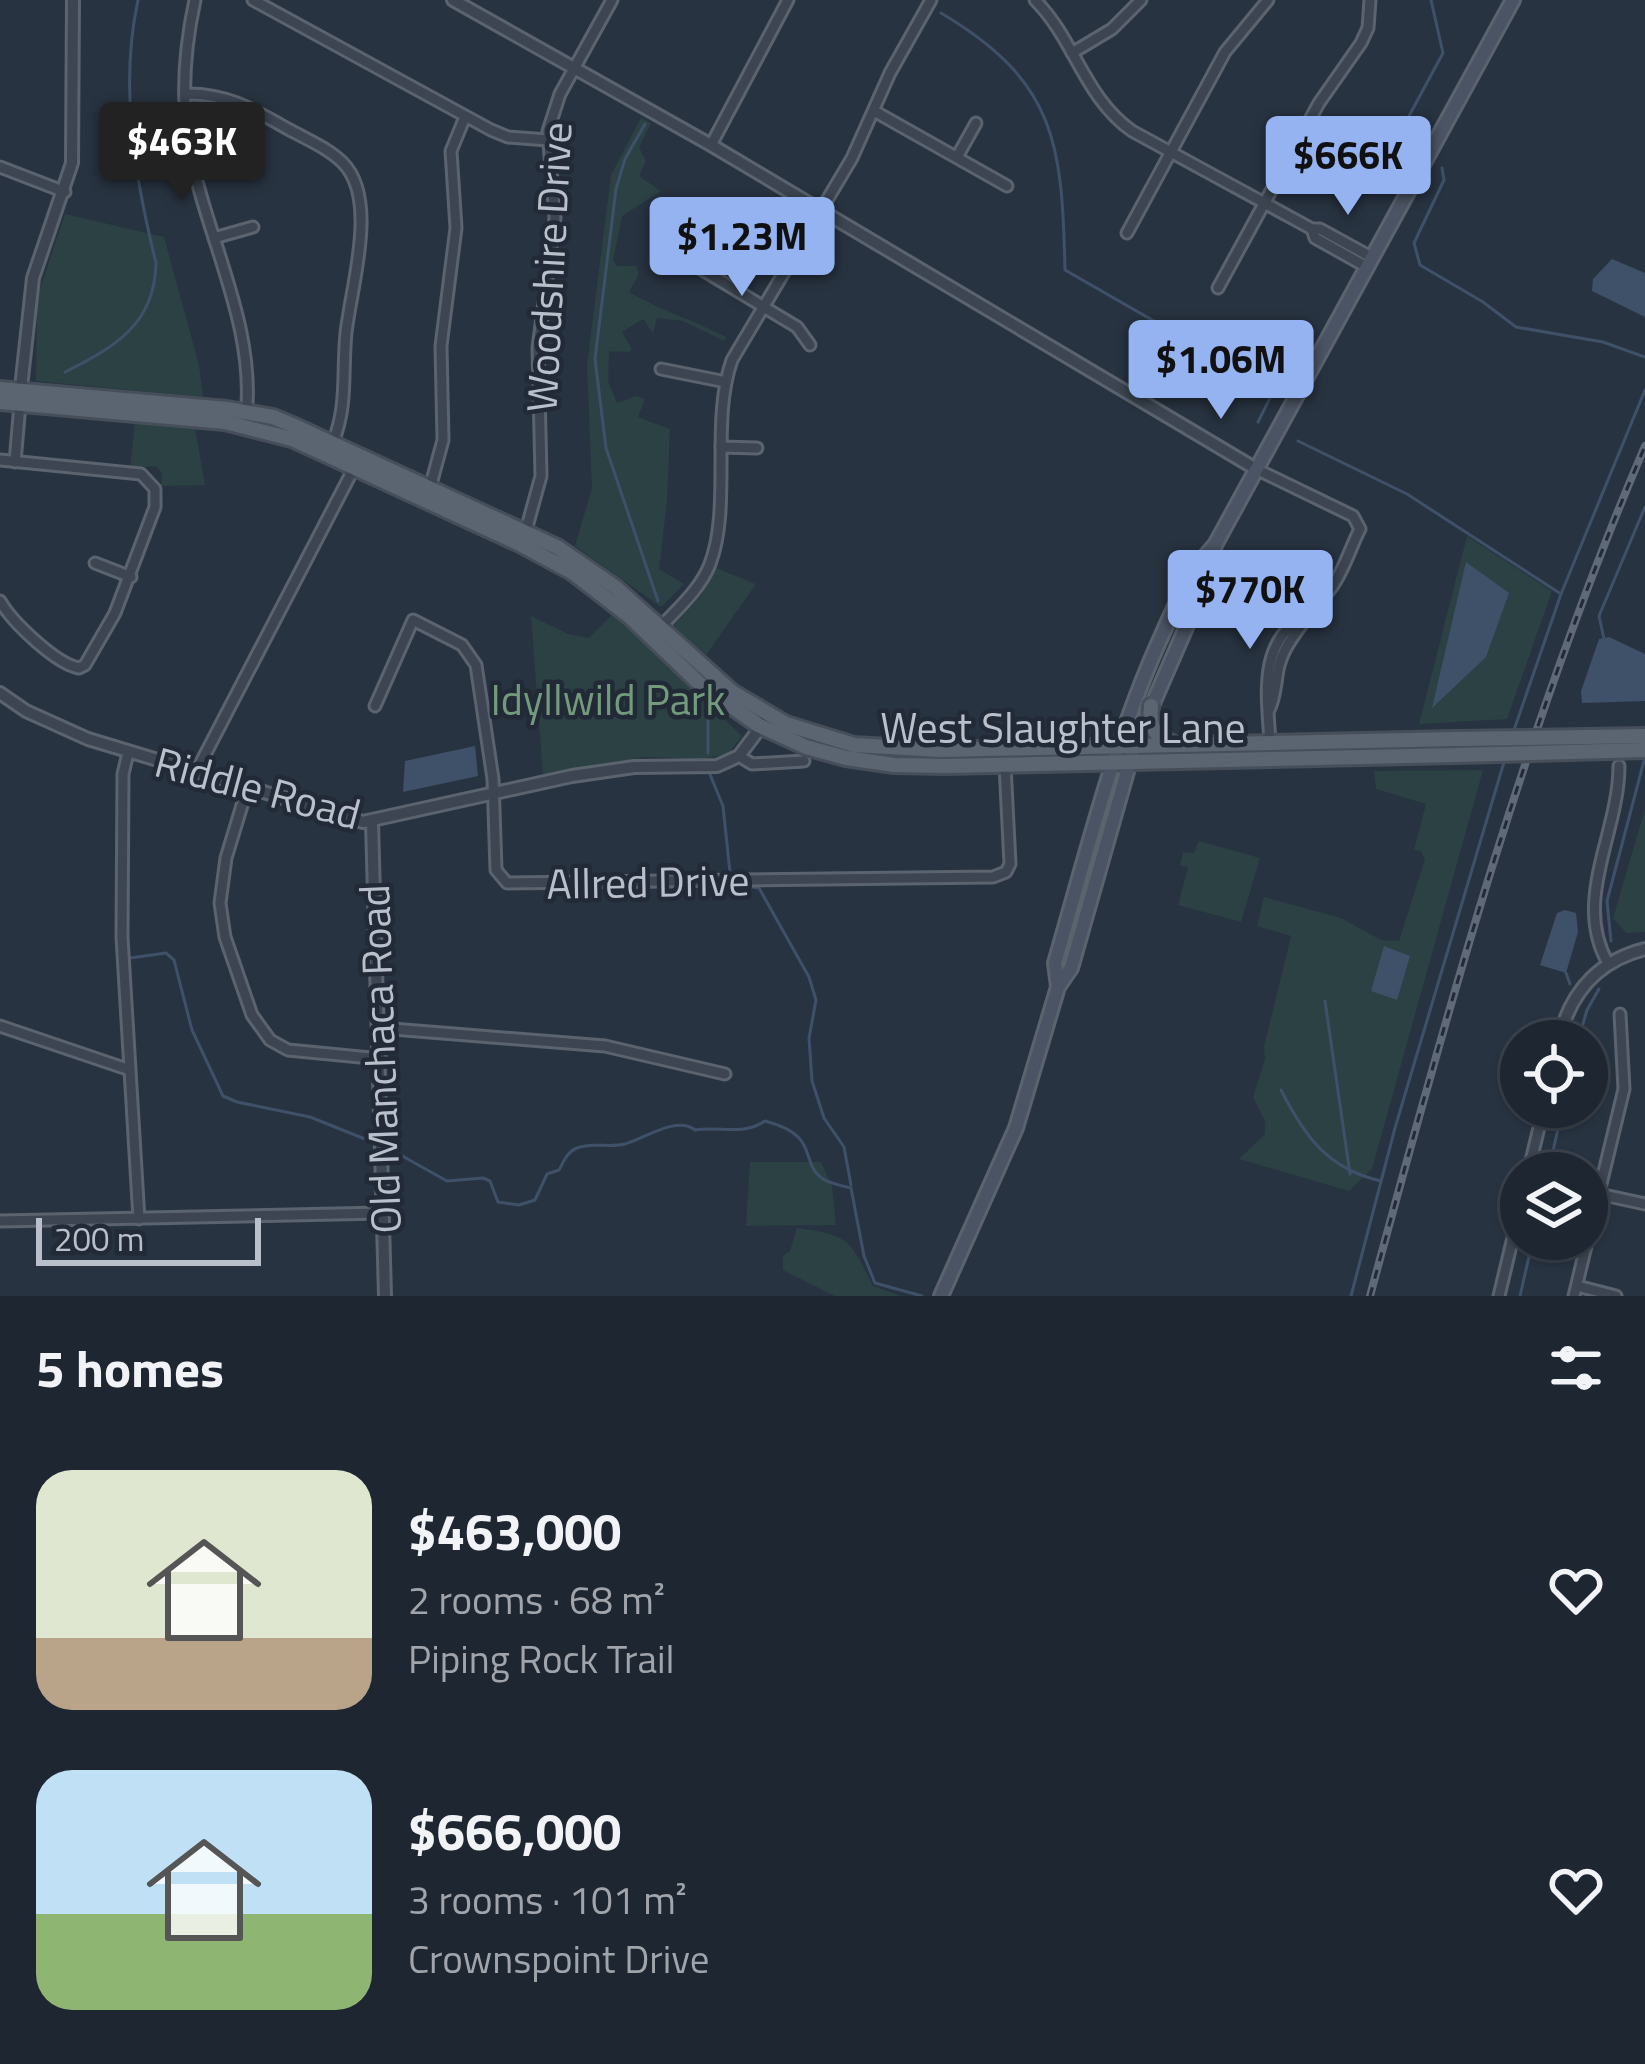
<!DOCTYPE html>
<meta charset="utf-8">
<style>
body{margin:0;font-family:"Titillium Web",sans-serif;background:#2b323d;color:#f1f3f6;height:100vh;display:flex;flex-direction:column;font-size:45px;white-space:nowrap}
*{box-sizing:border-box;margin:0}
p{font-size:39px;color:#a1a5ab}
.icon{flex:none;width:66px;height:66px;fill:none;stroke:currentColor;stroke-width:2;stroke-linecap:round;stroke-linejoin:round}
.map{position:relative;height:1296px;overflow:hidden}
.side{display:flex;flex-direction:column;background:#1e2631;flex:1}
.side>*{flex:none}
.tools{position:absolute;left:1500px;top:1020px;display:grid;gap:24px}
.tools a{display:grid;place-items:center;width:108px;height:108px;border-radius:50%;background:#1e2631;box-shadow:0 3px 9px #0004,0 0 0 3px #3c434d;font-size:60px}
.scale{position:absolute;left:36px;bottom:30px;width:225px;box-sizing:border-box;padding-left:12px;border:6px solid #b9c0cb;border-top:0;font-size:33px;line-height:42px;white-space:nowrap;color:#b9c0cb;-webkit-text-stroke:9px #212a36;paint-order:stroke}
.price{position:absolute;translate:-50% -102px;padding:0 27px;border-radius:12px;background:#95b2f1;color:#111;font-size:39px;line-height:78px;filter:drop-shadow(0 3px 6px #0008)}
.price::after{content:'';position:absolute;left:50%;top:72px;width:36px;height:27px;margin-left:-18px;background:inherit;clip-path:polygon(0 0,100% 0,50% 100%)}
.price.active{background:#222;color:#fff}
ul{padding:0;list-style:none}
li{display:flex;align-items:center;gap:36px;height:300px;padding:0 36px}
li span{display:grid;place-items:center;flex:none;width:336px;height:240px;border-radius:36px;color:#555}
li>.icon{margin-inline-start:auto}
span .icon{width:144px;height:144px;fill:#fffc;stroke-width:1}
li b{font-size:51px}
h2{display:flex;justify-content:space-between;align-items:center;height:144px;padding:0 36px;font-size:51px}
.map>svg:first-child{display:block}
.green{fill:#2b4143}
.water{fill:#3f5169}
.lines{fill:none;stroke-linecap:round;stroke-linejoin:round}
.stream{stroke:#3f5169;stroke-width:3}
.minor-casing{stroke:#5a636e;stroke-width:15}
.tertiary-casing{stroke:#5a636e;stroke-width:16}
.secondary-casing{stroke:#5a636e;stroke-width:18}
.primary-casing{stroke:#464e5a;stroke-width:20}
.minor{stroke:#3c4551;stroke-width:9}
.tertiary{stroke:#3c4551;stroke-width:10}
.secondary{stroke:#4b5464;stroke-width:12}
.primary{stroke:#5b6471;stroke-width:14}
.rail-casing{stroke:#5f6978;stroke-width:8}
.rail{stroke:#212a36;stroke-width:3;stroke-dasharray:9;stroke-linecap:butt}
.primary-bridge-casing{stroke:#464e5a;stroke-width:20;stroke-linecap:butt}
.primary-bridge{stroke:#5b6471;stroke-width:14}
.labels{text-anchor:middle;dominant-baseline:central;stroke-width:9;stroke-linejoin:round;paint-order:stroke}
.street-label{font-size:42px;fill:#b9c0cb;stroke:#212a36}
.park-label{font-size:42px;fill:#729a7b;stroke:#212a36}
</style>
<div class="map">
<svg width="1645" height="1296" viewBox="0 0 1645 1296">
<rect width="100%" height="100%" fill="#283341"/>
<g class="green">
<path d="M641 118 651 123 639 147 646 161 639 176 661 191 622 216 613 261 617 266H636L639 274 629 292C660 310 693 320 726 337L724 341 683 321 657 318 653 333 643 319 622 332 632 349 629 352 609 351 608 381 617 403 637 396 645 399 638 417 670 429 667 502 659 569 684 584 661 607 575 546 592 488 587 365 611 175Z"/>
<polygon points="65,214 164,237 199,365 203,397 36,381 37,298"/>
<polygon points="135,423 195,428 205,485 161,486 162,473 156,466 130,468"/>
<polygon points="1467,536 1552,591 1507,719 1419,724"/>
<polygon points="716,568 756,584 706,655 673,626 701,596"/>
<polygon points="614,613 742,736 728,754 702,759 645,757 543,775 531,616 568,634 589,638"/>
<polygon points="1483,770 1372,1169 1349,1191 1239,1159 1265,1134 1265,1121 1253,1097 1265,1059 1264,1047 1291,936 1257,926 1264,897 1341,918 1381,940 1399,941 1425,859 1421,851 1414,850 1426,804 1376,789 1374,771"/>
<polygon points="1645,809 1645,932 1626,933 1613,918"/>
<polygon points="1199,841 1260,858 1241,922 1178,905 1188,868 1180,865 1183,852 1194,853"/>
<polygon points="750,1162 821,1162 832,1186 836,1225 746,1226"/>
<path d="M797 1228C849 1235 850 1239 873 1286L901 1296H835L783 1270V1256L790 1251Z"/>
</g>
<g class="water">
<polygon points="1612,259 1645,273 1645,317 1592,291 1593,279"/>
<polygon points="1466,562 1509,593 1486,657 1432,708"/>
<polygon points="1609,637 1645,654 1645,701 1582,703 1581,691 1599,639"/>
<polygon points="475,746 478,776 403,792 405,761"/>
<polygon points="1565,910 1576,913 1578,932 1566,973 1540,965 1557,913"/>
<polygon points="1384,946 1410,956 1397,1000 1371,991"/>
</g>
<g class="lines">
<g class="stream">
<path d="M941 13C1057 82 1062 144 1065 270L1274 390 1258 422"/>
<polyline points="645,124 625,159 616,189 595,359 606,448 658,601"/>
<polyline points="1409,132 1409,116 1443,53 1431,0"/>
<polyline points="1410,139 1413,144"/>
<polyline points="1442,168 1444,180 1414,243 1420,265 1483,302 1516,327 1603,342 1645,357"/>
<path d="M65 372C115 347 155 324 156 263 135 178 119 87 138 0"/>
<polyline points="1298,441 1407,494 1561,594"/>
<polyline points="1604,639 1599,616 1645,507"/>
<polyline points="708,708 708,753"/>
<polyline points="1514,730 1561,594 1645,390"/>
<polyline points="709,772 723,806 730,873"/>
<polyline points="740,885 759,888 809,977 816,1000 809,1038 812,1081 824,1118 844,1147 851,1185"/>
<polyline points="1611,941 1607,901 1645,757"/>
<polyline points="130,958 166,953 174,960 192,1030 223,1096 237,1102 310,1117 375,1143"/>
<polyline points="1566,973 1570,984"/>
<polyline points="1325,1001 1350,1174"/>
<polyline points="1578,1041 1587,1010 1599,989"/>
<path d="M1281 1090C1305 1137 1328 1169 1381 1181"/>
<path d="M388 1148 447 1181 483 1178 490 1181 498 1202 519 1205 535 1200 547 1174 559 1170C564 1161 567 1152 577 1148 591 1142 609 1148 625 1144 647 1137 677 1116 695 1130 721 1126 743 1136 765 1121 822 1136 798 1162 823 1179 831 1184 843 1186 851 1188L864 1256 875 1283 922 1296"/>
<polyline points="1548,1173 1563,1107"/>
<polyline points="1351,1296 1395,1128 1504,762"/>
<polyline points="1520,1296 1533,1239"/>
</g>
<defs>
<g id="minor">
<path d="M195 0C185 46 181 91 188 138 202 231 257 322 246 417"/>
<polyline points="253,0 491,130 508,137 548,140"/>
<path d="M1035 0C1075 40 1084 97 1132 131L1312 229H1320L1371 257"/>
<polyline points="1072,53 1112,29 1141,0"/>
<path d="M185 94C226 93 253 109 288 129 306 139 328 148 343 163 379 200 351 286 346 333 342 372 348 405 333 442"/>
<polyline points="874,111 1007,186"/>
<polyline points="711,145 788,0"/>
<polyline points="957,157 976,123"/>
<polyline points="0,167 65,192"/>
<polyline points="1312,229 1315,238 1365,266"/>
<polyline points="1127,233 1225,52 1268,0"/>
<polyline points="214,238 253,227"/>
<polyline points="671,251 797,327 810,345"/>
<polyline points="1218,288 1319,103 1361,43 1368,28 1370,0"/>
<polyline points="661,369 726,382"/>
<polyline points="721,447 757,448"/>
<path d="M0 460 141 474 155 489V507L115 613 85 665 79 668C56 664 12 622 0 601"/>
<polyline points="15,462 20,404"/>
<path d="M1256 469 1353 516 1360 529C1351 546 1343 573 1331 588 1315 608 1299 625 1286 648 1273 671 1279 690 1269 710"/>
<polyline points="430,488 443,440 441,346 456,228 451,151 465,117"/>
<polyline points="525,534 541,476 538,348 555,218 548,131 560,94 612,0"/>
<polyline points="95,563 131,577"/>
<path d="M658 630C676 610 700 590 710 564 732 506 710 422 732 360L852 158 890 73 931 0"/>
<polyline points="375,706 413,620 462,645 476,665 493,779 496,870 507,883 993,877 1006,872 1010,864 1005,765"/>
<path d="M1270 743C1268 699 1256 642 1306 615"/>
<polyline points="128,753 123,774 122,937 139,1219"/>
<polyline points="739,756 752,764 804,761"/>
<polyline points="196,772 354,468"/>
<polyline points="247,789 226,858 220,903 225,937 252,1015 270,1040 288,1050 381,1059"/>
<path d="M1608 963C1572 900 1619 833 1619 766"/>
<polyline points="0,1026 127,1069"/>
<polyline points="380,1028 605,1046 725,1074"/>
<polyline points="1528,1173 1544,1107"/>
<polyline points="1599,1194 1645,1204"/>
<polyline points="0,1221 383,1213"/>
<polyline points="1577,1286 1616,1296"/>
<polyline points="1499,1296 1521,1204"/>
<polyline points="1574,1296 1624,1089 1620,1014"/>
</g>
<g id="tertiary">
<polyline points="453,0 711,145 1256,469"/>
<polyline points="20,397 33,278 72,163 73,0"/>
<polyline points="0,693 26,711 88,739 363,822 572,776 634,767 717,766 739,756 769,716"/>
<polyline points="372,822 385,1296"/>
<path d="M1561 1032C1573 989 1601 960 1645 949"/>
</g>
<g id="secondary">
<path d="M1058 986 1055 963C1087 853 1114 740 1162 635 1176 603 1190 572 1213 547"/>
<polyline points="941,1296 1016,1128 1058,987 1071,968 1134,747 1208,577 1215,545 1513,0"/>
</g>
<g id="primary">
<polyline points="0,389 227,409 273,417 297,427 557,547 615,587 732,692 786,724 854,745 940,750 1456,739"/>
<polyline points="0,402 225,422 292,439 520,544 572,572 629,616 700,684 758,725 806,747 846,758 894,765 946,766 1456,755"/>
<path d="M1151 706C1149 728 1154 736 1175 744"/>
</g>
</defs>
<use href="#minor" class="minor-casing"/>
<use href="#tertiary" class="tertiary-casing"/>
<use href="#secondary" class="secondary-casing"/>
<use href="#primary" class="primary-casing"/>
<use href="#minor" class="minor"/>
<use href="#tertiary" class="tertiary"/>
<use href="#secondary" class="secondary"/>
<use href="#primary" class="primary"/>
<defs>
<path id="rail" d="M1370 1296C1448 1007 1527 721 1645 446"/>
</defs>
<use href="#rail" class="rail-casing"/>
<use href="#rail" class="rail"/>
<defs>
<g id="primary-bridge">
<polyline points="1456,739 1645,736"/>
<polyline points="1456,755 1645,750"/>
</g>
</defs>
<use href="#primary-bridge" class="primary-bridge-casing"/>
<use href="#primary-bridge" class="primary-bridge"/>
</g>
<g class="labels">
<g class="street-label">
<text transform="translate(548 267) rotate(-87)">Woodshire Drive</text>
<text x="1063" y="727">West Slaughter Lane</text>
<text transform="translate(258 787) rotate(15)">Riddle Road</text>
<text transform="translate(648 881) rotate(-1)">Allred Drive</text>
<text transform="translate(379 1059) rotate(-92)">Old Manchaca Road</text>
</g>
<g class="park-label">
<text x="608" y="699">Idyllwild Park</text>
</g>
</g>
</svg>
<div class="tools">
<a><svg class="icon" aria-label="locate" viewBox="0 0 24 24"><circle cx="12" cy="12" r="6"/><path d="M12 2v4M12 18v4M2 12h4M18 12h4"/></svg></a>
<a><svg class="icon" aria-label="layers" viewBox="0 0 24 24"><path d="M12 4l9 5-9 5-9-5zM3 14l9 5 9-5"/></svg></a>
</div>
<div class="scale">200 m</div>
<b class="price active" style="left:182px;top:204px">$463K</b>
<b class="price" style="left:1348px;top:218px">$666K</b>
<b class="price" style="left:742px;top:299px">$1.23M</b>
<b class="price" style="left:1221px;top:422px">$1.06M</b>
<b class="price" style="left:1250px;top:652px">$770K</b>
</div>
<section class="side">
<h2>5 homes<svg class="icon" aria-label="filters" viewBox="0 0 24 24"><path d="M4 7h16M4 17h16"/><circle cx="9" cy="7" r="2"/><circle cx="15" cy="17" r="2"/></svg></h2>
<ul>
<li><span style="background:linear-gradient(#dfe7d0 70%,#b9a48a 0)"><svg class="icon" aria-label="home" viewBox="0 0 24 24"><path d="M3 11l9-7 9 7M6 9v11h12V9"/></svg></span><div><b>$463,000</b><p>2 rooms · 68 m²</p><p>Piping Rock Trail</p></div><svg class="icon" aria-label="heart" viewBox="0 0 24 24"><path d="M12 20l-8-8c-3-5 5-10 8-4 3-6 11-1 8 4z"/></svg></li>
<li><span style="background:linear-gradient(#bfe0f5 60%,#8fb573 0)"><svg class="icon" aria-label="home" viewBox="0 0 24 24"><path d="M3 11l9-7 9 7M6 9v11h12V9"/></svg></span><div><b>$666,000</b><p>3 rooms · 101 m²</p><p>Crownspoint Drive</p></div><svg class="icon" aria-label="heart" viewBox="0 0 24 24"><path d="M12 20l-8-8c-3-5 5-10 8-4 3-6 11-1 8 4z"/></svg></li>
</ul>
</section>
